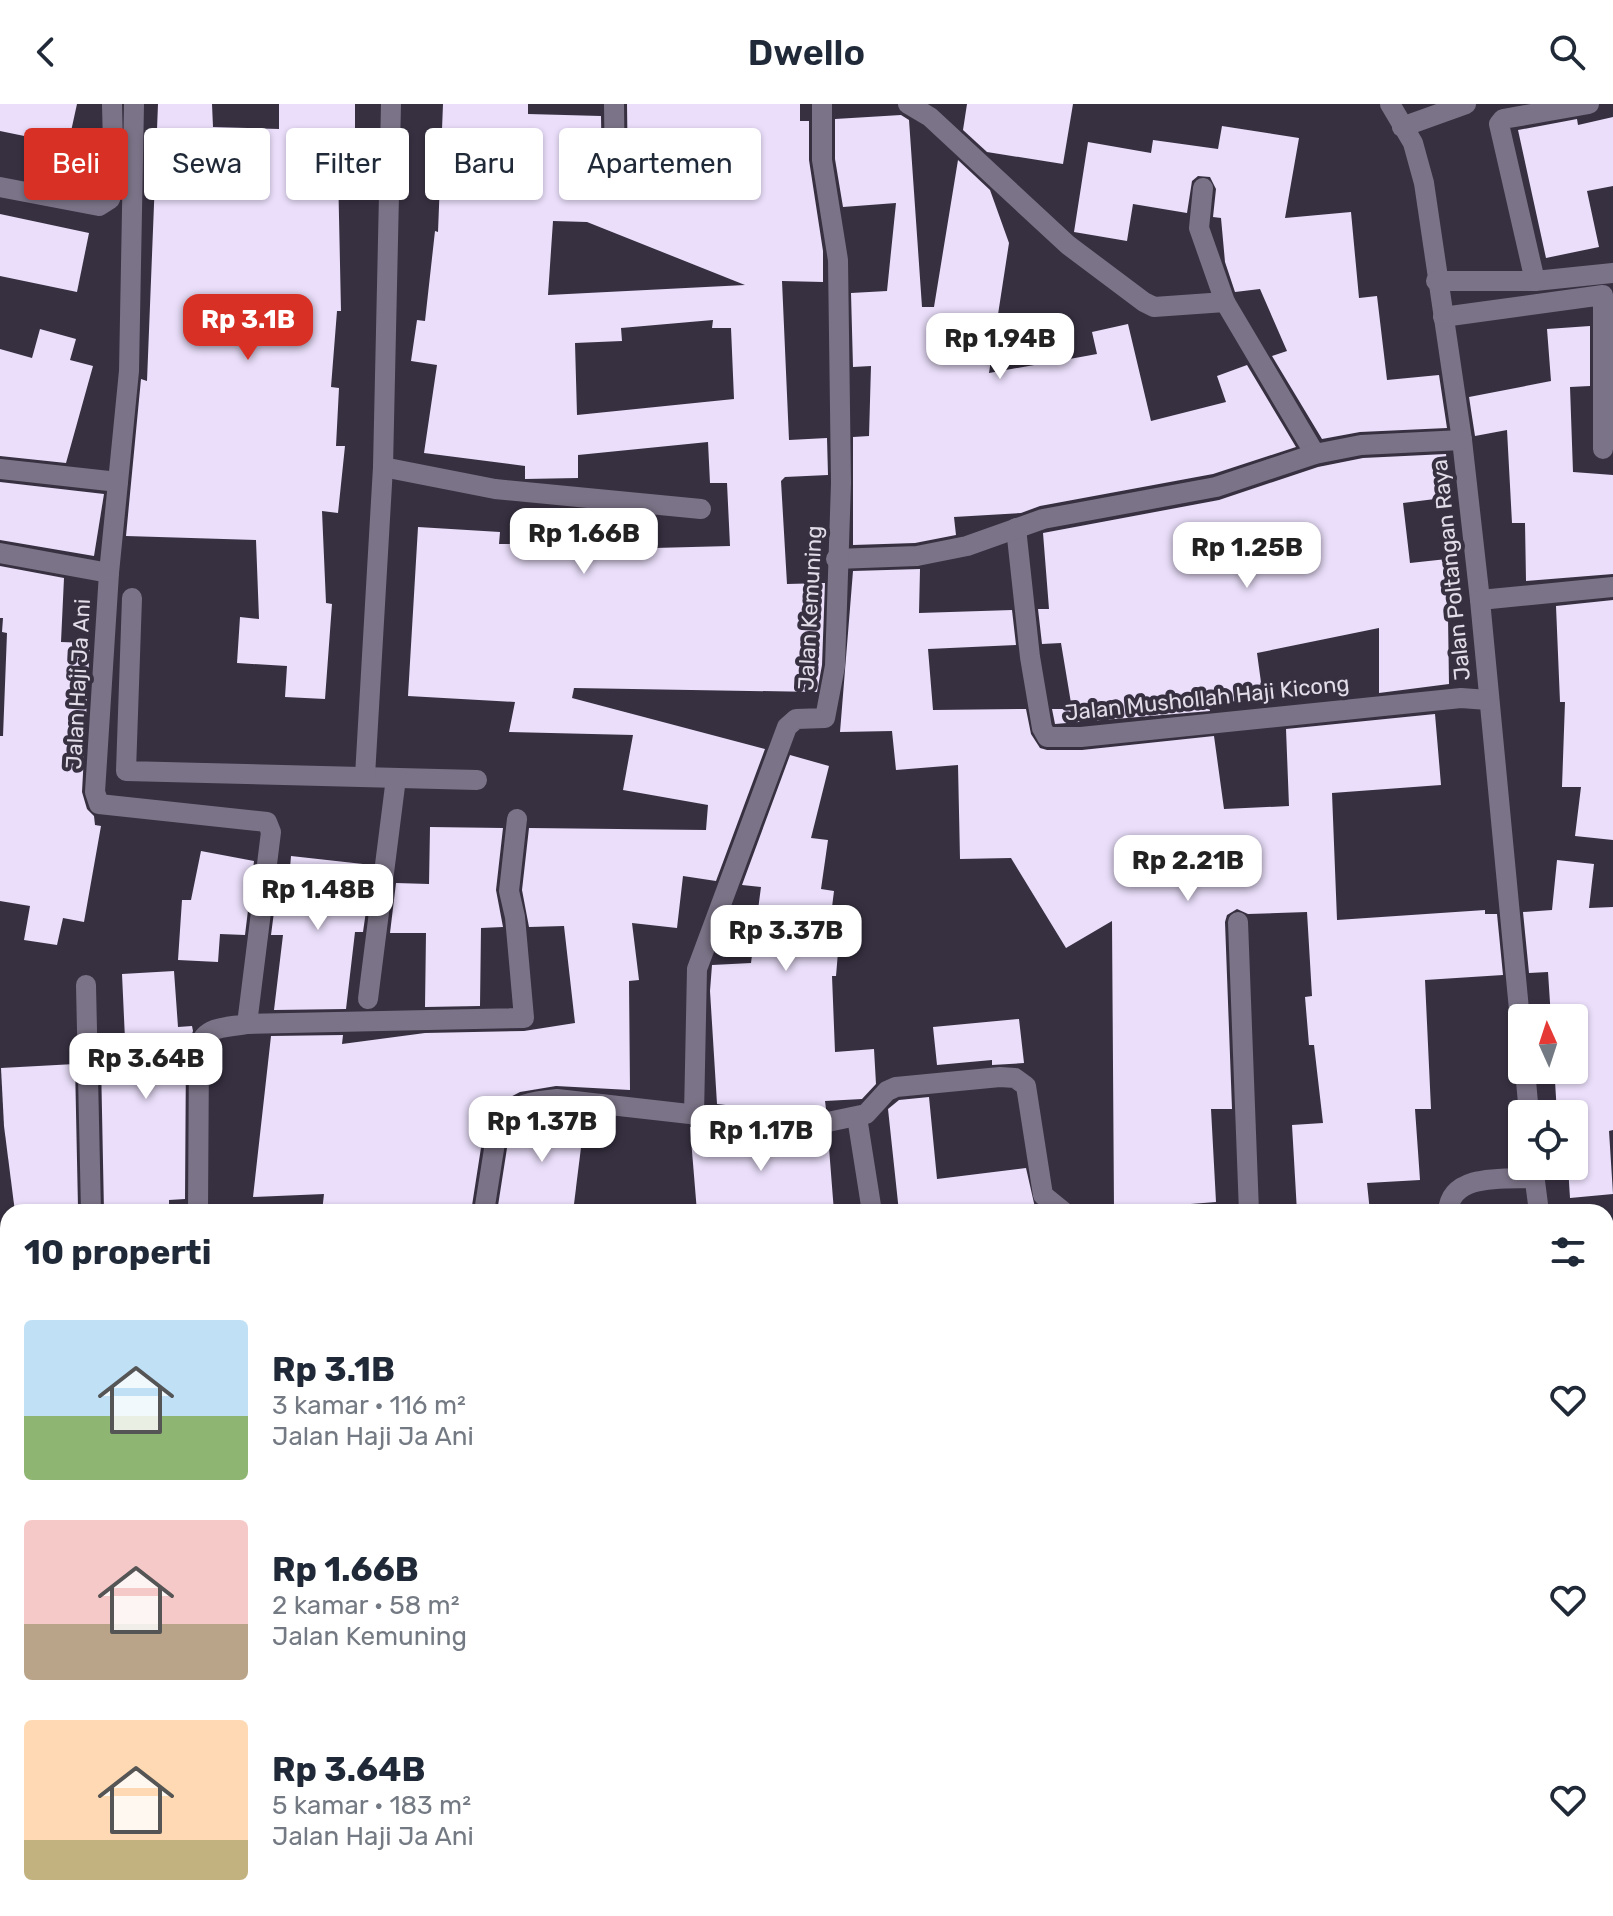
<!DOCTYPE html>
<html lang="id">
<meta charset="utf-8">
<style>
body{margin:0;font-family:Rubik,sans-serif;background:#f2f2f3;color:#1f2937;height:100vh;display:flex;flex-direction:column;font-size:30px;white-space:nowrap}
*{box-sizing:border-box;margin:0}
p{font-size:26px;color:#747a83}
.icon{flex:none;width:44px;height:44px;fill:none;stroke:currentColor;stroke-width:2;stroke-linecap:round;stroke-linejoin:round}
.map{position:relative;flex:1;overflow:hidden}
.drawer{position:absolute;left:0px;top:1100px;width:1614px;height:712px;display:flex;flex-direction:column;background:#fff;border-radius:24px 24px 0 0;box-shadow:0 2px 6px #0004}
.drawer>*{flex:none}
.banner{position:absolute;left:24px;top:24px;width:800px;height:72px;display:flex;gap:16px}
.needle{width:52px;rotate:357deg}
.tools{position:absolute;left:1508px;top:900px;display:grid;gap:16px}
.tools a{display:grid;place-items:center;width:80px;height:80px;border-radius:8px;background:#fff;box-shadow:0 2px 6px #0004;font-size:40px}
.price{position:absolute;translate:-50% -68px;padding:0 18px;border-radius:16px;background:#fff;color:#222;font-size:26px;line-height:52px;filter:drop-shadow(0 2px 4px #0008)}
.price::after{content:'';position:absolute;left:50%;top:48px;width:24px;height:18px;margin-left:-12px;background:inherit;clip-path:polygon(0 0,100% 0,50% 100%)}
.price.active{background:#d93025;color:#fff}
ul{padding:0;list-style:none}
li{display:flex;align-items:center;gap:24px;height:200px;padding:0 24px}
li span{display:grid;place-items:center;flex:none;width:224px;height:160px;border-radius:8px;color:#555}
li>.icon{margin-inline-start:auto}
span .icon{width:96px;height:96px;fill:#fffc;stroke-width:1}
li b{font-size:34px}
h2{display:flex;justify-content:space-between;align-items:center;height:96px;padding:0 24px;font-size:34px}
.pill{padding:0 28px;border-radius:8px;background:#fff;box-shadow:0 2px 6px #0004;font-size:28px;line-height:72px}
.pill.active{background:#d93025;color:#fff}
header{display:flex;justify-content:space-between;align-items:center;height:104px;padding:0 24px;background:#fff;font-size:36px;font-weight:600}
.map>svg:first-child{display:block}
.building{fill:#eadefa;fill-rule:evenodd}
.lines{fill:none;stroke-linecap:round;stroke-linejoin:round}
.minor{stroke:#7b7387;stroke-width:20}
.labels{text-anchor:middle;dominant-baseline:central;stroke-width:8;stroke-linejoin:round;paint-order:stroke}
.street-label{font-size:22px;fill:#e1dce7;stroke:#373041}
</style>
<header><svg class="icon" aria-label="back" viewBox="0 0 24 24"><path d="M15 5l-7 7 7 7"/></svg>Dwello<svg class="icon" aria-label="search" viewBox="0 0 24 24"><circle cx="10" cy="10" r="6"/><path d="M15 15l6 6"/></svg></header>
<div class="map">
<svg width="1613" height="1812" viewBox="0 0 1613 1812">
<rect width="100%" height="100%" fill="#373041"/>
<g class="building">
<polygon points="0,0 77,0 68,41 0,27"/>
<polygon points="158,0 212,0 213,23 279,25 279,0 355,0 355,66 338,66 341,207 337,207 331,283 339,284 336,342 345,342 338,409 322,407 326,499 332,500 325,595 285,593 287,562 237,559 240,513 259,515 256,436 126,432 141,275 147,277"/>
<path d="M443 0H528V10L601 12 602 77 608 87 614 89 622 87 628 77 627 0H800V17H809V56L823 147V178L782 177 789 336 827 334 828 371 785 373 781 377 787 480 825 479 822 561 817 588 574 584 572 594 765 645 716 777 683 772 677 824 632 819 639 876 629 877 630 986 556 982 520 988 501 998 485 1018 471 1108H322L324 1090 253 1093 271 932 343 931 342 940 425 929 524 927 575 919 564 822 529 823 522 786 529 724 706 726 708 701 623 686 633 631 509 628 515 598 408 592 418 423 500 428 499 440 617 441 616 445 730 442 727 379H710L708 338 578 351V374L525 375V362L424 349 437 261 411 257 417 216 425 217 435 127 438 128ZM553 117 587 118 745 181 548 191ZM713 216 712 224H731L734 295 577 311 575 239 622 237 621 224Z"/>
<polygon points="967,0 1073,0 1063,60 987,48 963,26"/>
<polygon points="901,11 909,16 922,203 934,203 958,56 990,86 1009,139 989,269 1051,258 1052,261 1053,258 1097,250 1092,228 1128,220 1151,317 1226,298 1217,272 1247,261 1296,343 1213,370 1040,402 1021,409 954,413 956,431 915,439 853,441 853,333 869,332 871,262 853,263 851,189 887,187 896,99 843,103 835,55 835,15"/>
<polygon points="1613,13 1613,82 1587,87 1599,143 1546,154 1518,26 1577,15 1578,21"/>
<polygon points="1222,22 1299,34 1285,114 1351,108 1359,194 1377,192 1387,276 1439,271 1447,324 1360,328 1322,335 1272,252 1287,247 1260,185 1235,188 1225,158 1221,114 1213,113 1216,85 1210,73 1198,72 1192,77 1187,109 1133,100 1127,137 1074,128 1088,38 1151,49 1153,36 1218,45"/>
<polygon points="0,110 89,129 77,188 0,172"/>
<polygon points="1590,222 1590,282 1570,283 1573,368 1613,371 1613,470 1526,477 1525,419 1512,419 1507,326 1475,332 1469,293 1551,277 1547,225"/>
<polygon points="40,225 76,235 70,256 93,262 66,359 0,352 0,245 32,254"/>
<polygon points="1446,350 1451,393 1403,399 1410,459 1447,455 1453,512 1448,513 1449,580 1379,589 1379,524 1257,549 1263,593 1209,601 1210,607 1055,620 1052,605 1072,605 1061,539 1042,540 1038,505 1049,505 1043,429 1219,396 1318,363 1363,354"/>
<polygon points="0,378 104,390 94,452 0,436"/>
<polygon points="0,462 64,474 61,538 90,539 82,688 87,705 94,712 95,721 101,722 84,818 63,814 57,841 24,836 30,802 0,797 0,632 3,632 7,529 2,528 3,514 0,514"/>
<polygon points="920,465 919,509 1012,506 1016,541 928,545 933,606 1026,605 1031,630 1040,644 1047,646 1082,646 1214,632 1224,705 1289,702 1286,625 1435,610 1441,681 1332,689 1337,816 1485,806 1485,810 1497,810 1503,871 1425,876 1431,1005 1415,1005 1420,1076 1367,1079 1370,1108 1297,1108 1292,1021 1323,1019 1314,941 1309,941 1305,893 1312,892 1307,808 1248,810 1237,805 1227,811 1225,818 1232,1005 1211,1005 1216,1098 1114,1106 1112,817 1066,844 1011,754 960,755 958,661 896,666 892,627 840,628 853,467"/>
<polygon points="1613,496 1613,736 1575,732 1581,683 1562,683 1565,598 1560,598 1556,502"/>
<polygon points="790,651 829,662 811,734 828,736 821,785 834,787 828,835 839,836 836,872 832,872 835,948 874,945 876,980 862,995 825,997 826,1005 803,1010 717,1000 710,887 712,861 751,859 761,783 742,781"/>
<polygon points="430,723 503,724 496,786 503,823 481,824 480,902 425,903 426,829 390,829 396,779 429,780"/>
<polygon points="201,747 254,757 245,831 220,830 218,858 178,856 182,796 191,796"/>
<polygon points="291,752 363,760 360,779 370,779 363,828 355,828 346,905 274,906 283,831 271,831 280,762 290,764"/>
<polygon points="1557,756 1594,760 1589,804 1613,803 1613,1026 1609,1027 1613,1090 1570,1094 1568,1062 1574,1062 1574,1010 1557,1010 1555,977 1574,976 1574,914 1551,914 1548,868 1529,869 1523,808 1552,806"/>
<polygon points="174,867 178,923 192,922 193,927 186,946 185,1095 169,1096 169,1108 104,1108 101,958 126,957 122,870"/>
<polygon points="1019,915 1024,959 992,961 992,956 937,961 933,923"/>
<polygon points="75,960 78,1104 15,1108 4,1022 1,964"/>
<polygon points="929,993 937,1075 1026,1064 1036,1108 899,1108 888,1005 899,996"/>
<polygon points="557,1008 585,1011 573,1108 497,1108 510,1025 528,1013"/>
<polygon points="690,1023 803,1036 828,1031 834,1108 697,1108"/>
</g>
<g class="lines">
<g class="minor">
<polyline points="134,0 129,267 109,469 95,688 99,700 267,718 271,728 247,920"/>
<polyline points="614,0 615,76"/>
<polyline points="908,0 930,13 1068,141 1144,198 1154,203 1225,198"/>
<polyline points="1390,0 1413,39 1424,79 1462,336 1480,496 1522,937"/>
<polyline points="1402,23 1466,0"/>
<polyline points="0,83 99,102 110,95 114,82 112,0"/>
<polyline points="1203,84 1199,124 1225,198 1315,350"/>
<polyline points="1436,177 1535,177 1613,169"/>
<polyline points="1535,177 1499,20 1503,15 1589,0"/>
<polyline points="1443,213 1603,191 1603,345"/>
<polyline points="383,363 495,385 701,405"/>
<polyline points="0,365 118,378"/>
<polyline points="1016,424 1030,553 1042,624 1047,633 1081,633 1461,594 1488,596"/>
<polyline points="0,449 109,469"/>
<polyline points="836,455 917,452 967,442 1043,415 1216,383 1315,350 1361,341 1462,336"/>
<polyline points="132,494 126,667 477,676"/>
<polyline points="1480,496 1613,483"/>
<polyline points="365,672 383,363 391,0"/>
<polyline points="1238,818 1249,1108"/>
<polyline points="86,881 91,1108"/>
<polyline points="368,895 396,674"/>
<polyline points="1525,966 1529,1010"/>
<polyline points="694,1011 697,865 787,623 796,615 825,614 835,562 841,379 838,156 822,56 822,0"/>
<polyline points="857,1013 872,1108"/>
<polyline points="1533,1062 1539,1108"/>
<path d="M198 1108 199 946C202 921 226 924 247 920L524 914 515 813 509 787 517 715"/>
<path d="M484 1108 498 1020C511 1000 535 997 557 995L804 1023 866 1010 887 987 896 983 1000 973 1015 974 1026 982 1043 1091 1064 1108"/>
<path d="M1448 1108C1450 1069 1504 1075 1534 1074"/>
<polyline points="0,1168 8,1166"/>
<polyline points="0,1198 8,1230"/>
<polyline points="1606,1433 1613,1452"/>
<polyline points="1606,1525 1613,1523"/>
<polyline points="1606,1652 1613,1648"/>
<polyline points="299,1804 300,1812"/>
<polyline points="662,1804 664,1812"/>
<polyline points="1012,1804 1015,1812"/>
</g>
</g>
<g class="labels">
<g class="street-label">
<text transform="translate(1451 466) rotate(-96)">Jalan Poltangan Raya</text>
<text transform="translate(810 504) rotate(-87)">Jalan Kemuning</text>
<text transform="translate(78 580) rotate(-87)">Jalan Haji Ja Ani</text>
<text transform="translate(1207 594) rotate(-6)">Jalan Mushollah Haji Kicong</text>
</g>
</g>
</svg>
<div class="tools">
<a><svg class="needle" viewBox="-14 -14 28 28"><path d="M0-13l5 13h-10z" fill="#e53935"/><path d="M0 13l5-13h-10z" fill="#747a83"/></svg></a>
<a><svg class="icon" aria-label="locate" viewBox="0 0 24 24"><circle cx="12" cy="12" r="6"/><path d="M12 2v4M12 18v4M2 12h4M18 12h4"/></svg></a>
</div>
<b class="price active" style="left:248px;top:258px">Rp 3.1B</b>
<b class="price" style="left:1000px;top:277px">Rp 1.94B</b>
<b class="price" style="left:584px;top:472px">Rp 1.66B</b>
<b class="price" style="left:1247px;top:486px">Rp 1.25B</b>
<b class="price" style="left:1188px;top:799px">Rp 2.21B</b>
<b class="price" style="left:318px;top:828px">Rp 1.48B</b>
<b class="price" style="left:786px;top:869px">Rp 3.37B</b>
<b class="price" style="left:146px;top:997px">Rp 3.64B</b>
<b class="price" style="left:542px;top:1060px">Rp 1.37B</b>
<b class="price" style="left:761px;top:1069px">Rp 1.17B</b>
<div class="banner">
<a class="pill active">Beli</a>
<a class="pill">Sewa</a>
<a class="pill">Filter</a>
<a class="pill">Baru</a>
<a class="pill">Apartemen</a>
</div>
<section class="drawer">
<h2>10 properti<svg class="icon" aria-label="filters" viewBox="0 0 24 24"><path d="M4 7h16M4 17h16"/><circle cx="9" cy="7" r="2"/><circle cx="15" cy="17" r="2"/></svg></h2>
<ul>
<li><span style="background:linear-gradient(#bfe0f5 60%,#8fb573 0)"><svg class="icon" aria-label="home" viewBox="0 0 24 24"><path d="M3 11l9-7 9 7M6 9v11h12V9"/></svg></span><div><b>Rp 3.1B</b><p>3 kamar · 116 m²</p><p>Jalan Haji Ja Ani</p></div><svg class="icon" aria-label="heart" viewBox="0 0 24 24"><path d="M12 20l-8-8c-3-5 5-10 8-4 3-6 11-1 8 4z"/></svg></li>
<li><span style="background:linear-gradient(#f6c9c9 65%,#b9a48a 0)"><svg class="icon" aria-label="home" viewBox="0 0 24 24"><path d="M3 11l9-7 9 7M6 9v11h12V9"/></svg></span><div><b>Rp 1.66B</b><p>2 kamar · 58 m²</p><p>Jalan Kemuning</p></div><svg class="icon" aria-label="heart" viewBox="0 0 24 24"><path d="M12 20l-8-8c-3-5 5-10 8-4 3-6 11-1 8 4z"/></svg></li>
<li><span style="background:linear-gradient(#ffd9b3 75%,#c2b280 0)"><svg class="icon" aria-label="home" viewBox="0 0 24 24"><path d="M3 11l9-7 9 7M6 9v11h12V9"/></svg></span><div><b>Rp 3.64B</b><p>5 kamar · 183 m²</p><p>Jalan Haji Ja Ani</p></div><svg class="icon" aria-label="heart" viewBox="0 0 24 24"><path d="M12 20l-8-8c-3-5 5-10 8-4 3-6 11-1 8 4z"/></svg></li>
</ul>
</section>
</div>
